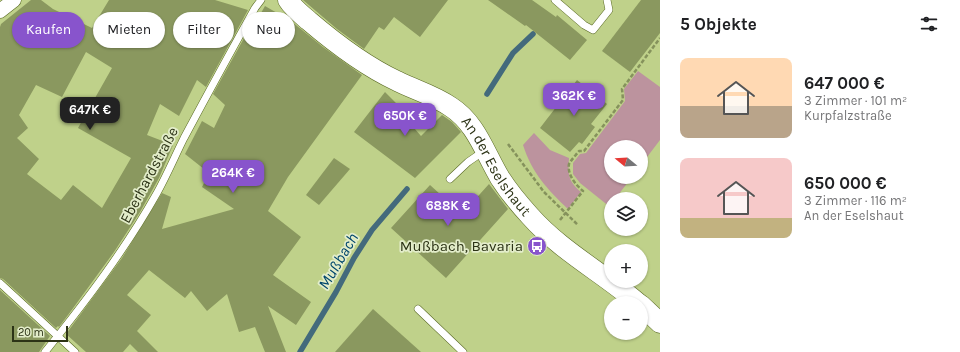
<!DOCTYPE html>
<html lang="de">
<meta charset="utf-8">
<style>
body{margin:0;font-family:Karla,sans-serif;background:#f2f2f2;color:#202124;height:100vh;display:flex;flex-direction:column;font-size:15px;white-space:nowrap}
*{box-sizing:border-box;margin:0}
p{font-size:13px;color:#757577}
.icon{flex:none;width:22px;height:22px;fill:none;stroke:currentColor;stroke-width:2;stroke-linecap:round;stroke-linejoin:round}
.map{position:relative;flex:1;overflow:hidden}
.details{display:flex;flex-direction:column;background:#fff;width:300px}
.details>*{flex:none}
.guide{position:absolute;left:12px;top:12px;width:380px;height:36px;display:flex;gap:8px}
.needle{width:26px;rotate:288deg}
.controls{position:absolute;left:604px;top:140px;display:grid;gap:8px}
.controls a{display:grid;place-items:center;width:44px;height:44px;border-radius:50%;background:#fff;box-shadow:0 1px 3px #0004;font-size:20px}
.scale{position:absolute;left:12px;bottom:10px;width:56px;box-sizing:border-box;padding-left:4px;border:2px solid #2c3316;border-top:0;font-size:11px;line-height:14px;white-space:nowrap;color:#2c3316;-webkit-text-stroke:3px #e3edca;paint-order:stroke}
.price{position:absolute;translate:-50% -34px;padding:0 9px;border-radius:8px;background:#8854cc;color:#fff;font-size:13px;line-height:26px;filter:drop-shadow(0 1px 2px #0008)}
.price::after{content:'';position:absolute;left:50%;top:24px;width:12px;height:9px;margin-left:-6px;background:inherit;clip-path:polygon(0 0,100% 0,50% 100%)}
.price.selected{background:#222;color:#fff}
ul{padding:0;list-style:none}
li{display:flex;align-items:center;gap:12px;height:100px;padding:0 20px}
li span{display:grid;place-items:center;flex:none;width:112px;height:80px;border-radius:8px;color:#555}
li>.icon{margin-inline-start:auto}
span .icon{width:48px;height:48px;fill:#fffc;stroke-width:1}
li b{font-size:17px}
h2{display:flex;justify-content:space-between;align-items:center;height:48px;padding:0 20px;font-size:17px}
.chip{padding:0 14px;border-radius:18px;background:#fff;box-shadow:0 1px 3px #0004;font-size:14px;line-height:36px}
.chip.selected{background:#8854cc;color:#fff}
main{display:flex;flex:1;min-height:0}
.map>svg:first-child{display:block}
.green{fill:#bc939e}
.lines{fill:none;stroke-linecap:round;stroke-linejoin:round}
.stream{stroke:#436a7c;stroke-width:5.5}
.building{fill:#8a985f;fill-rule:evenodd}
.service-casing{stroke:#586822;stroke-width:8}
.minor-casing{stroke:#586822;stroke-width:15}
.secondary-casing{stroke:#586822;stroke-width:21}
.path{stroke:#85925c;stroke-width:2.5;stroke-dasharray:4 2;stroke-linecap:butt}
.service{stroke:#fff;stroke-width:7}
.minor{stroke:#fff;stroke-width:14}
.secondary{stroke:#fff;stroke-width:20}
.labels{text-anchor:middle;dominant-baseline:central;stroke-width:3.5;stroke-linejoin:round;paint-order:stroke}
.street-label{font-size:15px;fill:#2c3316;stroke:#e3edca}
.poi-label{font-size:15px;fill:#2c3316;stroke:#e3edca;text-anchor:end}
.water-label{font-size:16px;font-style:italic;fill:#00466c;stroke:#e3edca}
</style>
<main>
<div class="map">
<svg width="660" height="352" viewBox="0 0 660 352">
<rect width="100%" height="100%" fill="#bfd18a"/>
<g class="green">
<polygon points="638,71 660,87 660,140 641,165 641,147 611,147 611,177 632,177 615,199 611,199 611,205 610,207 580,183 573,174 573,163 580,154 586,153 625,101 624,89"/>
<path d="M534 133 550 150 569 158C568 174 568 181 581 192L568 209C547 189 532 173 523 145Z"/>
</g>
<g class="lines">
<g class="stream">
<polyline points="487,94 513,53 533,34"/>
<polyline points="300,352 336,292 354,258 372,230 407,189"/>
</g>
</g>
<g class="building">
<path d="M31 0H41L53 9 92 28 109 0H215L248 10 206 87 197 80 179 116 160 104 147 135 173 145 159 178 140 212 114 252 71 311 59 327 58 326 56 328 3 279 0 278V27L1 24ZM86 52 112 68 78 128 131 158 102 208 73 185 61 200 27 174 39 159 17 138 28 128 19 115 36 85 62 97Z"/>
<polygon points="303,0 448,0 420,37 394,17 384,30 379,27 364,49 337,29"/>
<polygon points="488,0 532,0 556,17 557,15 587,40 570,60 526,25 525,26"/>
<polygon points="641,0 660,0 660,33 630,72 602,51"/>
<polygon points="265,6 291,21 323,47 362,75 288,177 268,211 301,237 273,275 311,302 296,325 268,306 286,352 265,352 255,327 239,332 227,294 207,311 191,291 185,298 149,270 127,295 151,315 137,331 158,352 138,352 130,344 123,352 86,352 66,334 122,258 162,193 171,197 162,229 234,209 202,187 209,173 185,154 202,121 214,128 225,105 213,94 258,13 261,13"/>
<polygon points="577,80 607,104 591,124 595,127 582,144 579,142 570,152 540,128"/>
<polygon points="385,92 397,104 401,113 421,136 442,115 452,122 461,132 415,178 354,132"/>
<polygon points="334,158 350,169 319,205 306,195"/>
<polygon points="489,184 508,209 446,278 391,228 430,185 462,214"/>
<polygon points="0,290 50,336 39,352 0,352"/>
<polygon points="373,309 421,352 335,352"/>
</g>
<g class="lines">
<defs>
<g id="service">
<polyline points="555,0 584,25 593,30 609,10 607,0"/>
<polyline points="450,179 468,162 484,151"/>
<polyline points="0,283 75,352"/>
<polyline points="418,309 463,352"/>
<path d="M45 352C86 301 125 250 157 193 167 175 175 156 184 138 207 95 231 51 255 8L261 0"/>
</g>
<polyline id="minor" points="0,11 14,0"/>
<g id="secondary">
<path id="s1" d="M288 0C293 8 302 15 309 21 336 44 365 66 397 81 415 90 434 95 451 107 476 123 485 153 500 178 509 192 519 204 530 216 561 251 603 273 638 303"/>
<polyline points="641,305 660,323"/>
</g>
</defs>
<use href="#service" class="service-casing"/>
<use href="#minor" class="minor-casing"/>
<use href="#secondary" class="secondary-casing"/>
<g class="path">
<polyline points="508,144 544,192 578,225"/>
<path d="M560 220 583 191C576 185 567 175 569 164 571 160 576 155 579 151H584L623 100 622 89 660 38"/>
</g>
<use href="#service" class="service"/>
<use href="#minor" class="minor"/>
<use href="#secondary" class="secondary"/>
</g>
<defs>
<symbol id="bus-disc" viewBox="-11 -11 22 22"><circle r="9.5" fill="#8854cc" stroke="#e3edca"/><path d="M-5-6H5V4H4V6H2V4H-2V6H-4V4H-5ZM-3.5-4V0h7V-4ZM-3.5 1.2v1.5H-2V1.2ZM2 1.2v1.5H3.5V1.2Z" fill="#fff"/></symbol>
</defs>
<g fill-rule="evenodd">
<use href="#bus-disc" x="526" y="235" width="22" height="22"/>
</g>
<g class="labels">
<g class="street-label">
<text stroke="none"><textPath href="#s1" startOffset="272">An der Eselshaut</textPath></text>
<text transform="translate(149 175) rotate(-62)">Eberhardstraße</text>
</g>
<g class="poi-label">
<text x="523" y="246">Mußbach, Bavaria</text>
</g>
<g class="water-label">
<text transform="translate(338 261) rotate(-59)">Mußbach</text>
</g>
</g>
</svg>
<div class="controls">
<a><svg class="needle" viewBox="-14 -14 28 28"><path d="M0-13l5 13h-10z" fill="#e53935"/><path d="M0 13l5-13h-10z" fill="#757577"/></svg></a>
<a><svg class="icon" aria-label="layers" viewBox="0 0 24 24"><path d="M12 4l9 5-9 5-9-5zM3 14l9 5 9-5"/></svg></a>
<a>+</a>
<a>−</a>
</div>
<div class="scale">20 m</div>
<b class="price" style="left:574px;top:117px">362K €</b>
<b class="price selected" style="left:90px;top:131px">647K €</b>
<b class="price" style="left:405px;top:137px">650K €</b>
<b class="price" style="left:233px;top:194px">264K €</b>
<b class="price" style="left:448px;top:227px">688K €</b>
<div class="guide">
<a class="chip selected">Kaufen</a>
<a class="chip">Mieten</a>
<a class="chip">Filter</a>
<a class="chip">Neu</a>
</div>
</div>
<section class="details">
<h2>5 Objekte<svg class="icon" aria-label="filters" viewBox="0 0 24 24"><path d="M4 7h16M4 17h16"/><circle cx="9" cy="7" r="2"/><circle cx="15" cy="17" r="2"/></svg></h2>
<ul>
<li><span style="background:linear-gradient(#ffd9b3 60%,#b9a48a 0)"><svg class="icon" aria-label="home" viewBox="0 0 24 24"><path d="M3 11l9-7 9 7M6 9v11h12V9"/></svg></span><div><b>647 000 €</b><p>3 Zimmer · 101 m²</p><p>Kurpfalzstraße</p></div></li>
<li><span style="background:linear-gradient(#f6c9c9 75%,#c2b280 0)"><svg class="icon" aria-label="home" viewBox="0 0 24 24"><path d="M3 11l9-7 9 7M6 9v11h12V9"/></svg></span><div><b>650 000 €</b><p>3 Zimmer · 116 m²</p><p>An der Eselshaut</p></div></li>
</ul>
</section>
</main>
